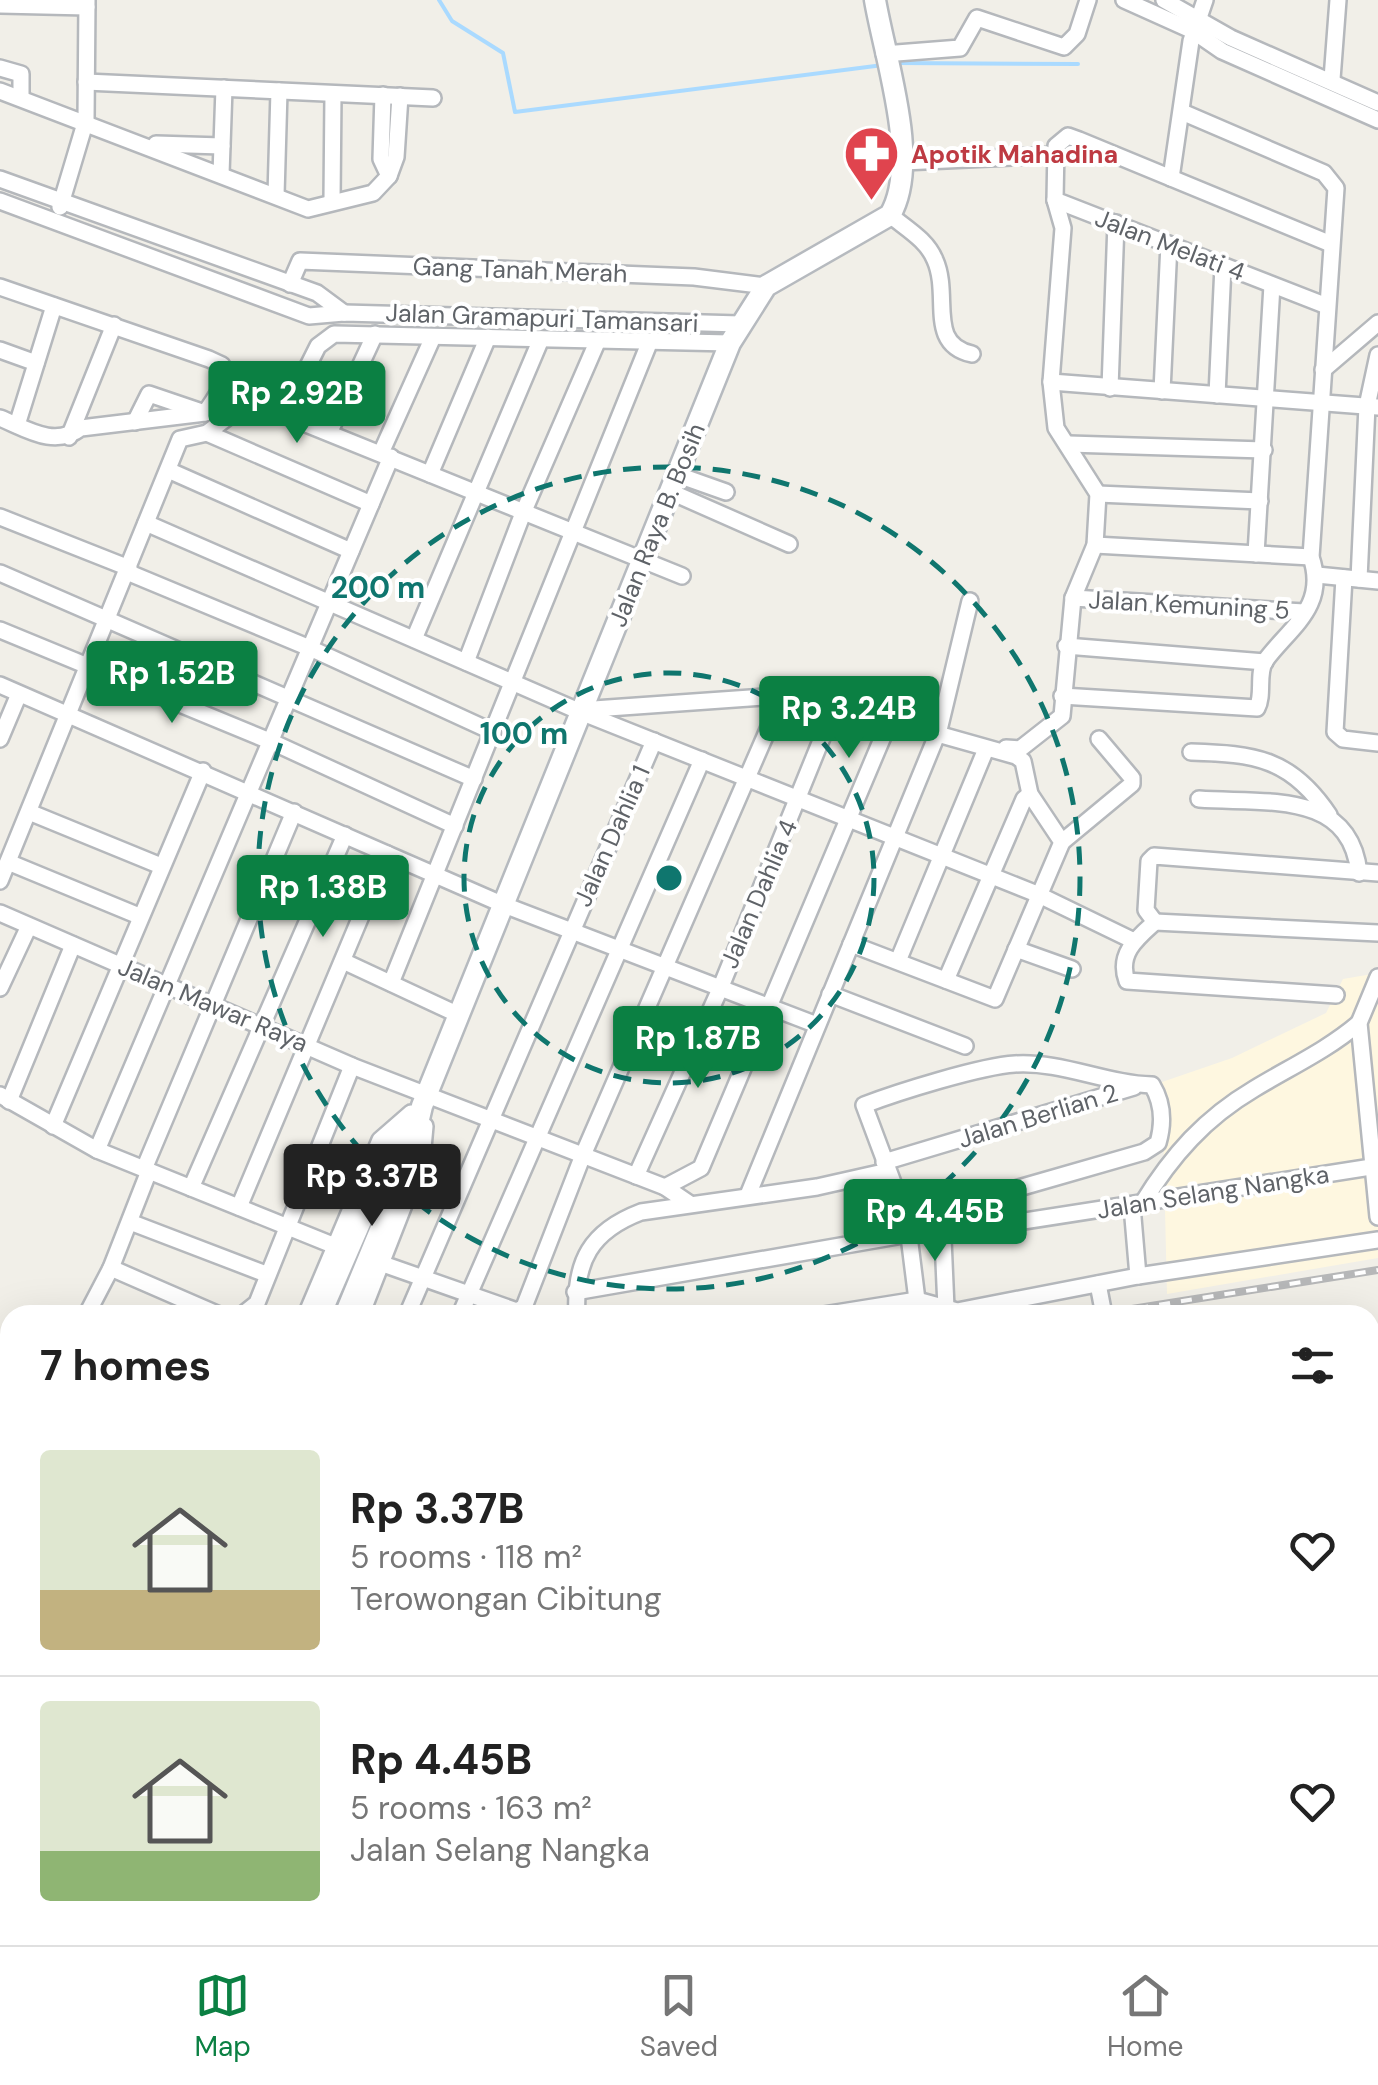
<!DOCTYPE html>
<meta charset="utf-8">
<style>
body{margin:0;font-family:"DM Sans",sans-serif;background:#f2f2f2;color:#222;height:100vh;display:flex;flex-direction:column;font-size:38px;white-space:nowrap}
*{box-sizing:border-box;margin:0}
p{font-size:32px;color:#767676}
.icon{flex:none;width:55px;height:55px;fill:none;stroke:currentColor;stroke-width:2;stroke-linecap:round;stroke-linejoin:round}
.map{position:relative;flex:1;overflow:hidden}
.sheet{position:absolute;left:0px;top:1305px;width:1380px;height:640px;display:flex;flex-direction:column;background:#fff;border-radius:30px 30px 0 0;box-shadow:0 10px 40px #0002}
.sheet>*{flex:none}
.price{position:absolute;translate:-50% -85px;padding:0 22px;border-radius:10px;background:#0b8043;color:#fff;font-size:32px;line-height:65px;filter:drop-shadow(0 2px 5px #0008)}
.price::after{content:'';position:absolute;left:50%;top:60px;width:30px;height:22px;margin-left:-15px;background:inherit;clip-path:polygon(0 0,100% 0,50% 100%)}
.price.on{background:#222;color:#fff}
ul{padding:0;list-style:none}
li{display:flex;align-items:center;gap:30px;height:250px;padding:0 40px}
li+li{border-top:2px solid #e0e0e0}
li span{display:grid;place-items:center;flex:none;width:280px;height:200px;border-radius:10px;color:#555}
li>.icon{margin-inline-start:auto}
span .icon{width:120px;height:120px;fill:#fffc;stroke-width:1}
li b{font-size:42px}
h2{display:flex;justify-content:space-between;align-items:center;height:120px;padding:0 40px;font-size:42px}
.menu{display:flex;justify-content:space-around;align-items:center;height:140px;border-top:2px solid #e0e0e0;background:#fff;font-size:28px;color:#767676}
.menu a{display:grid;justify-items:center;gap:5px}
.menu .on{color:#0b8043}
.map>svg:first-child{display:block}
.commercial{fill:#fef7e0}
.industrial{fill:#e0deda}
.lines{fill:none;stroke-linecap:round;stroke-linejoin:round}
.stream{stroke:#aadaff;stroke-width:4}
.street-casing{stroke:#b5b8bc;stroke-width:20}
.secondary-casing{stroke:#b6babf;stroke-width:25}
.street{stroke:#fff;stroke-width:15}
.secondary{stroke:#fff;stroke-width:20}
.rail-casing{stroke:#b6b7b8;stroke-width:8}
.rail{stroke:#fff;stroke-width:4;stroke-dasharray:11;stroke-linecap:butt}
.ring{fill:none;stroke:#0f766e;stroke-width:5;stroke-dasharray:18 12}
.labels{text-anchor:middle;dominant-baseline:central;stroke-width:8;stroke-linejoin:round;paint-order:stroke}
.health-label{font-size:25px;font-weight:bold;fill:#be3a42;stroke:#fff;text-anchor:start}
.street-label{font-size:25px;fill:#5f6368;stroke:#fff}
.centre{fill:#0f766e;stroke:#fff;stroke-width:5}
.ring-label{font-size:30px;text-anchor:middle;font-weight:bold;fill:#0f766e;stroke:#fff;stroke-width:8;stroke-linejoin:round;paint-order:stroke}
</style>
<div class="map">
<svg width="1378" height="1945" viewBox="0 0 1378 1945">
<rect width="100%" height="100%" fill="#f1efe8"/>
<polygon class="commercial" points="1378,973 1378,1258 1167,1294 1162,1082 1232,1058 1326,1013 1343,979"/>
<polygon class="industrial" points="1378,1875 1378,1945 1343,1945 1348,1935 1370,1935 1370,1891"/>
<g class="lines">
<g class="stream">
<polyline points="439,0 452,21 503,53 515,112 883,65"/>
<polyline points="898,63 1078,64"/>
</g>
<defs>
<g id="street">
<polyline points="1124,0 1193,31 1222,51 1378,120"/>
<polyline points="1164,0 1231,38 1378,103"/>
<polyline points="0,5 87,7"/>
<polyline points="884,54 960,48 977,18 1064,47 1077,34 1088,0"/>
<polyline points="0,68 21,74 21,98"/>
<polyline points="1332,79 1338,0"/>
<polyline points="86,82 433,98"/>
<polyline points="0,91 308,209 373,193 389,176 396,157 400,96"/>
<polyline points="383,95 381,159 389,176"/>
<polyline points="156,144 222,146"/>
<polyline points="903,162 1055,155"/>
<polyline points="221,174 224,88"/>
<polyline points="1171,178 1191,41 1205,0"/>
<polyline points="0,179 317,293 344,313"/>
<polyline points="276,195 279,91"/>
<polyline points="332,200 333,94"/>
<polyline points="0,201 309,316 344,313 740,324"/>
<polyline points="60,207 86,120 87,0"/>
<path d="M890 215C907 229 927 240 935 260 951 296 926 344 972 354"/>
<polyline points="290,284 300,261 694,277 766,286"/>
<path d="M0 287 209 359 222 365C228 383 215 398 205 413L81 428C54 448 27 429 0 418"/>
<polyline points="1327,306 1055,200 1056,146 1068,136 1079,140 1331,244"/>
<polyline points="0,350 36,363"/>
<polyline points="1323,370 1378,323"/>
<polyline points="1051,382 1378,407"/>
<polyline points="1110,388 1116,223"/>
<polyline points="1162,391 1169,244"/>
<polyline points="1217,395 1223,266"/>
<polyline points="285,412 318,346 334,334 730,343"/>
<polyline points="135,422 149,394 205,413"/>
<polyline points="17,425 54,306"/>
<polyline points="330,431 375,334"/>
<polyline points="207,433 371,504"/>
<polyline points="69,437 114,325"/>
<polyline points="1069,444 1264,450"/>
<polyline points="381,453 433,337"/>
<polyline points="168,470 351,551"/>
<polyline points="430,474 488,337"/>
<polyline points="678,475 726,492"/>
<polyline points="671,492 789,544"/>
<polyline points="1098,494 1260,501"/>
<polyline points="0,517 129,568"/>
<polyline points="146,523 583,713 1037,894 1132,940"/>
<polyline points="1095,545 1311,557"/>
<polyline points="1256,554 1272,285"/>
<polyline points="127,572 312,649 493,732"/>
<polyline points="0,573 474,779"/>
<polyline points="1317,575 1378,581"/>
<polyline points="1344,578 1335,732 1343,739 1378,743"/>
<polyline points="1359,579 1367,406 1378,355"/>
<polyline points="1073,598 1304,612"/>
<polyline points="0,630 272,742 455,826"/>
<polyline points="414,639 541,339"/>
<polyline points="1066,646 1265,662"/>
<polyline points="466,662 523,513 598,340"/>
<polyline points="0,685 504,905 817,1025"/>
<path d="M1062 696 1257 708C1264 695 1257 673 1265 661 1289 628 1328 607 1311 557L1336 188 1324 173 1182 112"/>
<polyline points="586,706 594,709 791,695"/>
<polyline points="939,730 970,601"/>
<polyline points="0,739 19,694"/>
<polyline points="1006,748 1020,749 1062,716 1073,598 1095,545 1098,494 1056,428 1051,382 1063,228 1055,200"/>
<path d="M1191 752C1255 754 1291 758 1329 815"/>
<path d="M1199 799C1264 804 1350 789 1359 873"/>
<polyline points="29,812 161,866"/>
<polyline points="1062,842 1132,784 1132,778 1099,739"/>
<polyline points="8,862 139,916"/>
<polyline points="0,881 180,439 207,433 249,401 682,576"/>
<polyline points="0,913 352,1066 665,1187 690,1204"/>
<polyline points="1155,922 1378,933"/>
<polyline points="1016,949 1072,969"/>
<polyline points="343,961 459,1015"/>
<polyline points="898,961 986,749"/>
<polyline points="1378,977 1359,1023 1378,1217"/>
<polyline points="946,980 1024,799 1030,794"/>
<polyline points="391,983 650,341"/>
<polyline points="0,988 29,926"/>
<polyline points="830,994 965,1046"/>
<path d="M1336 995 1127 981C1117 954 1137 938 1155 922L1146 910 1149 861 1154 856 1378 873"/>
<polyline points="0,1095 97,1150 335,1246"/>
<polyline points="9,1101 73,945"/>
<polyline points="53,1126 203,771"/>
<polyline points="97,1150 391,457"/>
<polyline points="884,1162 1134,1087"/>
<polyline points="144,1169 294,812"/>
<polyline points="636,1176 720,989 835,706"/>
<polyline points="665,1187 701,1168 890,720"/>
<polyline points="191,1188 345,835"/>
<polyline points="748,1195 937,735"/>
<path d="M1142 1204C1172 1155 1205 1118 1254 1089 1290 1067 1326 1051 1359 1023"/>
<polyline points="1132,1206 1138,1276"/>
<polyline points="239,1207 387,854"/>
<path d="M907 1220 1144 1152 1158 1143C1164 1122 1163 1103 1152 1085 1107 1084 1061 1061 1015 1064 981 1066 898 1092 864 1105L907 1220 917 1300"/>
<polyline points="130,1222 266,1274"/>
<polyline points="383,1264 517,1311 524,1307 583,1155 783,695 813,699 1016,756 1023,761 1030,794 1062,842 995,999 851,944"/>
<polyline points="111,1268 219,1315"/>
<polyline points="1098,1284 1104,1315"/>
<polyline points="575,1292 909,1234"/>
<polyline points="946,1308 943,1239 947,1233 1378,1166"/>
<polyline points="88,1312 111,1268 149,1171"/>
<polyline points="242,1315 257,1303 352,1066"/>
<polyline points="306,1315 380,1140 411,1113"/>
<polyline points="361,1315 422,1159 425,1126"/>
<polyline points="407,1315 654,741"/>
<polyline points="460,1315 702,760"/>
<path d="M577 1315C574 1261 591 1231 641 1212L817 1187 888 1171"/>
<polyline points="823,1315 917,1300 957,1311 1138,1276 1378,1240"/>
<polyline points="0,1421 10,1423"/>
<polyline points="0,1621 10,1630"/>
<polyline points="0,1715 10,1719"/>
<polyline points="0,1772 10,1775"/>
<polyline points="1370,1843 1378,1828"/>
<polyline points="0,1868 10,1836"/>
<polyline points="0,1928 10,1931"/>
<polyline points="26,1935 54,1943"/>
<polyline points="468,1935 542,1941"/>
<polyline points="914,1935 950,1945"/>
<polyline points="305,1945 321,1935"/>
<polyline points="415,1945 417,1935"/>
<polyline points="817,1945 820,1935"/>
<polyline points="1052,1945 1054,1937 1088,1945"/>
<polyline points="1317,1945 1322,1935"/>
</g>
<g id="secondary">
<polyline points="320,1315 393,1147 416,1115"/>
<path d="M345 1315 410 1158 422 1106 730 343 766 286 890 215C921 162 885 59 875 0"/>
<polyline points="54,1945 57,1935"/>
</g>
</defs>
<use href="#street" class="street-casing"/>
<use href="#secondary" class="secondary-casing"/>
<use href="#street" class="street"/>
<use href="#secondary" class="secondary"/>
<defs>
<g id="rail">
<polyline points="1094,1315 1378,1270"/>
<polyline points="0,1488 10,1486"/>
</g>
</defs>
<use href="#rail" class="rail-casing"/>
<use href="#rail" class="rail"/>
</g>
<g class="ring">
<circle cx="669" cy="878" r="205"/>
<circle cx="669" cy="878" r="411"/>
</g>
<defs>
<symbol id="pharmacy-pin" viewBox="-11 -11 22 30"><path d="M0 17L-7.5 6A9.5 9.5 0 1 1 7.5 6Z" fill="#e0444e" stroke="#fff"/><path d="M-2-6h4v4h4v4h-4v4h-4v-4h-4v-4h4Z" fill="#fff"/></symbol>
</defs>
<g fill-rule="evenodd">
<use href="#pharmacy-pin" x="840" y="122" width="63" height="86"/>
</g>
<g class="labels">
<g class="health-label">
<text x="911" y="154">Apotik Mahadina</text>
</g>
<g class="street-label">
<text transform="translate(1170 245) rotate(21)">Jalan Melati 4</text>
<text transform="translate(520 270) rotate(2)">Gang Tanah Merah</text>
<text transform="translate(542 318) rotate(2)">Jalan Gramapuri Tamansari</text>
<text transform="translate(657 525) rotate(-68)">Jalan Raya B. Bosih</text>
<text transform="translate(1189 605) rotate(3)">Jalan Kemuning 5</text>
<text transform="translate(612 836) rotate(-66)">Jalan Dahlia 1</text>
<text transform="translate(759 894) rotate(-67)">Jalan Dahlia 4</text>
<text transform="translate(213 1005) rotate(23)">Jalan Mawar Raya</text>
<text transform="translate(1038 1116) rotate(-17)">Jalan Berlian 2</text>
<text transform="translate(1213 1192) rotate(-9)">Jalan Selang Nangka</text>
</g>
</g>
<circle cx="669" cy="878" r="15" class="centre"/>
<g class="ring-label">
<text x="378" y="598">200 m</text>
<text x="524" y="744">100 m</text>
</g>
</svg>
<b class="price" style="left:297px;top:446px">Rp 2.92B</b>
<b class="price" style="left:172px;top:726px">Rp 1.52B</b>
<b class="price" style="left:849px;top:761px">Rp 3.24B</b>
<b class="price" style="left:323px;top:940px">Rp 1.38B</b>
<b class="price" style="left:698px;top:1091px">Rp 1.87B</b>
<b class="price on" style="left:372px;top:1229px">Rp 3.37B</b>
<b class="price" style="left:935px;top:1264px">Rp 4.45B</b>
<section class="sheet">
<h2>7 homes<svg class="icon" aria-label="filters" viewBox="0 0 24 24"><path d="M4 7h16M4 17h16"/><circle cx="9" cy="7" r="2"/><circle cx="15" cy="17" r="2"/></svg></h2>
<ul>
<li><span style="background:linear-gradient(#dfe7d0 70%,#c2b280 0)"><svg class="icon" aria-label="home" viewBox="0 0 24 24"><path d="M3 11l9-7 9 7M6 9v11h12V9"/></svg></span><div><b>Rp 3.37B</b><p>5 rooms · 118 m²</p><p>Terowongan Cibitung</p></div><svg class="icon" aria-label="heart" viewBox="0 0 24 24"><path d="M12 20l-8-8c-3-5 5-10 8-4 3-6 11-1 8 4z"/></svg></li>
<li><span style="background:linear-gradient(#dfe7d0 75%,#8fb573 0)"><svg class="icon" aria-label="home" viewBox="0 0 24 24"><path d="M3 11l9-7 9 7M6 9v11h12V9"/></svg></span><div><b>Rp 4.45B</b><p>5 rooms · 163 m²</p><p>Jalan Selang Nangka</p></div><svg class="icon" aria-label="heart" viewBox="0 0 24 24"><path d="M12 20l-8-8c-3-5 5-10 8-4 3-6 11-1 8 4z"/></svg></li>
</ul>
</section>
</div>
<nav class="menu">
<a class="on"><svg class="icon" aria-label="map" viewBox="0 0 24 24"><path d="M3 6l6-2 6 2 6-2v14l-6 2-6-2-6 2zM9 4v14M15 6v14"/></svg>Map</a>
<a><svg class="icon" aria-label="saved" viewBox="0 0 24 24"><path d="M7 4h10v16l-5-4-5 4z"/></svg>Saved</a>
<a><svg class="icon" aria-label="home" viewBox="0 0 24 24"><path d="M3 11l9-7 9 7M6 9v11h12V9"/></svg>Home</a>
</nav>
